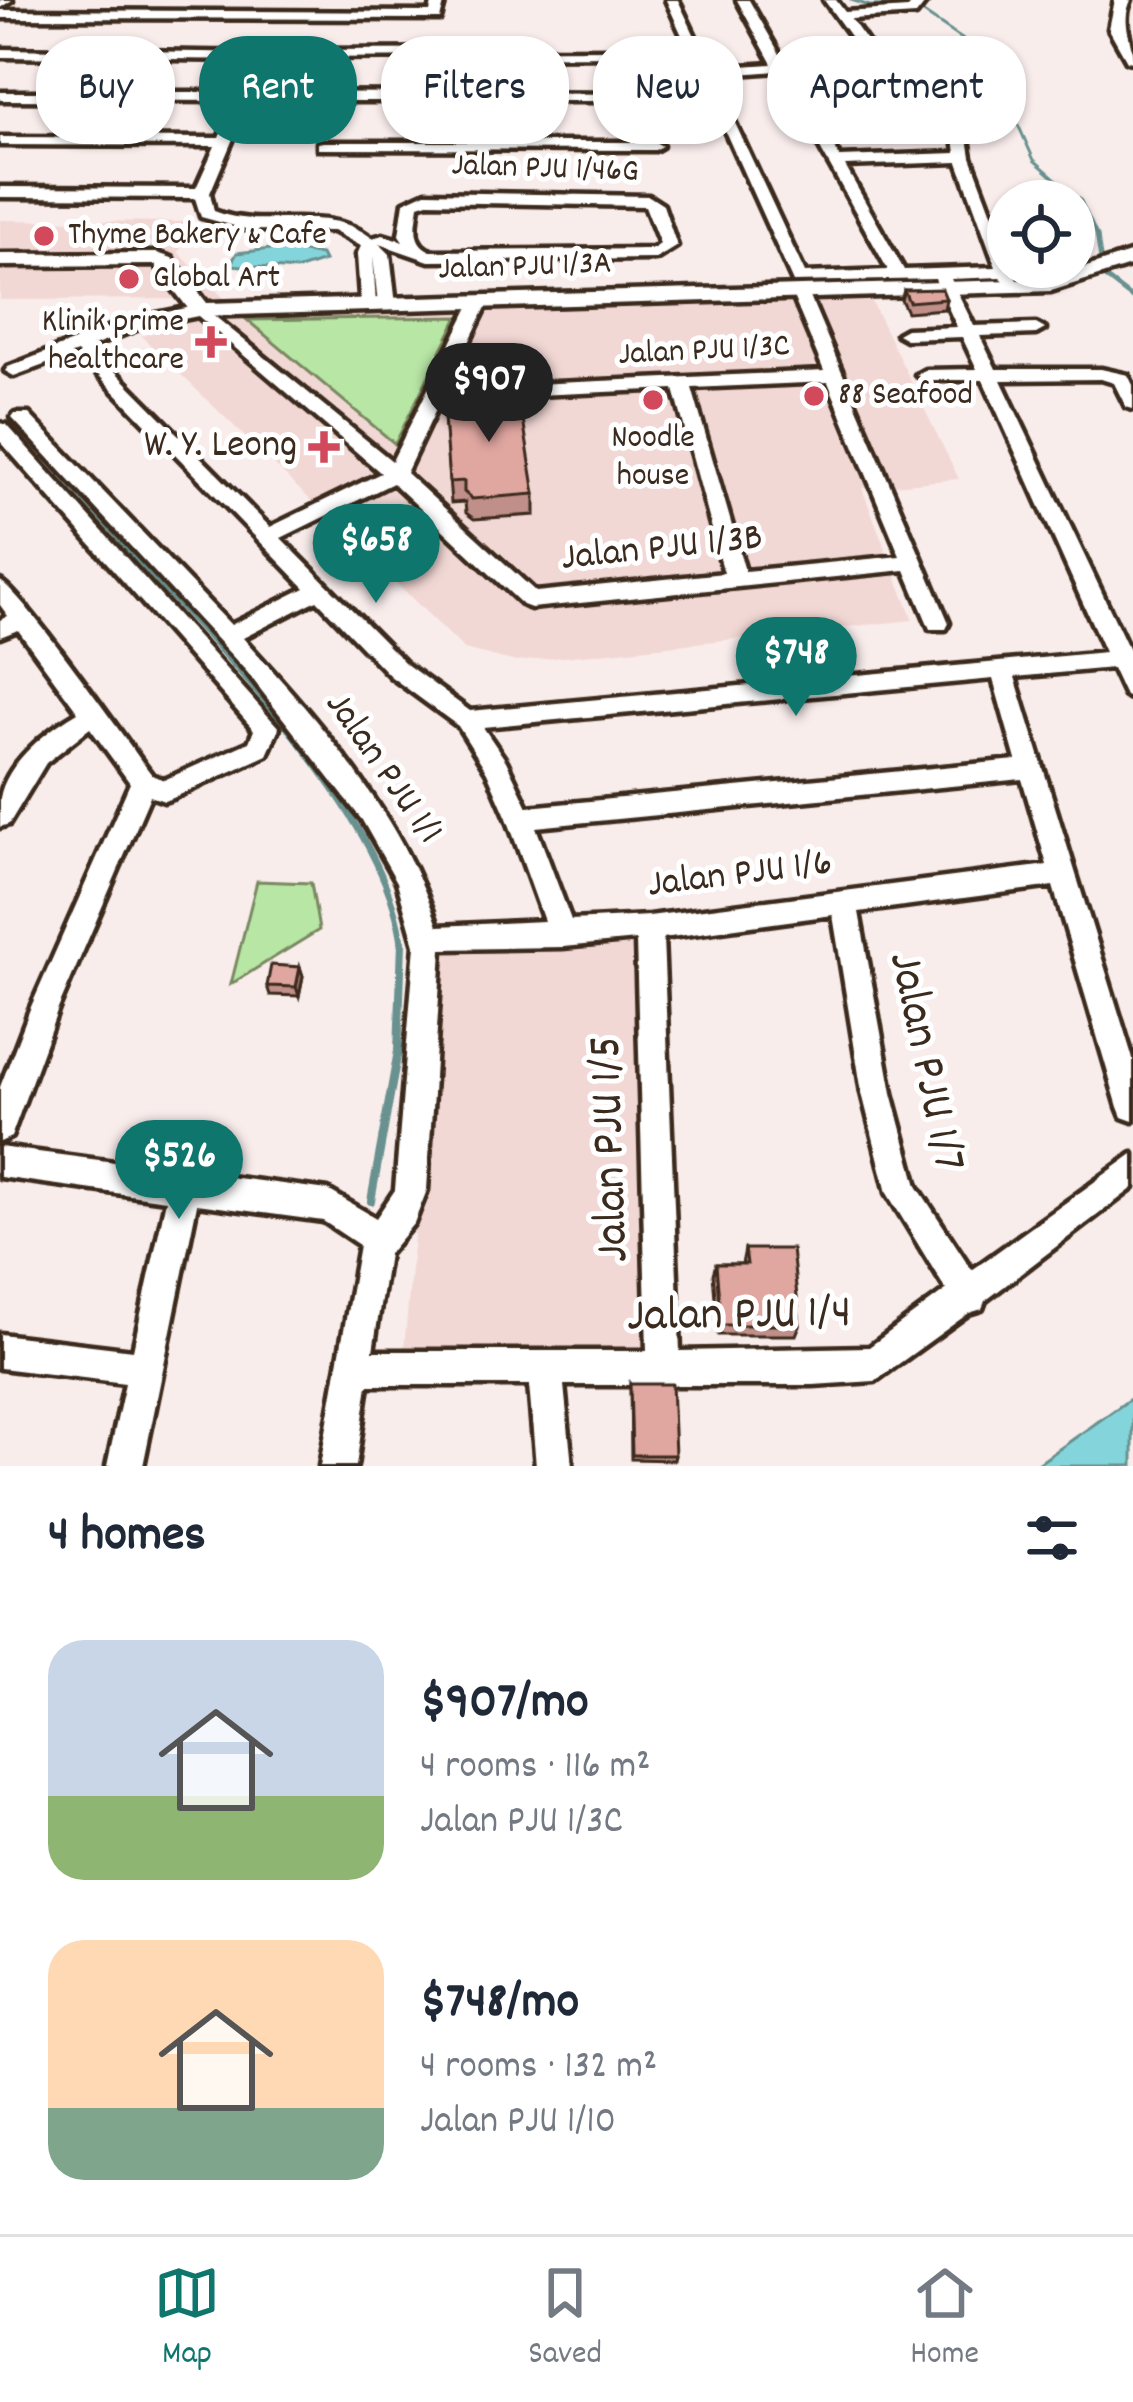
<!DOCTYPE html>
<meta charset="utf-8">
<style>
body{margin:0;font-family:Dekko,sans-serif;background:#f6f6f7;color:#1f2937;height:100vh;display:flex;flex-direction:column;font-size:45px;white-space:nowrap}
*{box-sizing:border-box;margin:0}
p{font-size:39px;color:#747a83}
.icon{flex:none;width:66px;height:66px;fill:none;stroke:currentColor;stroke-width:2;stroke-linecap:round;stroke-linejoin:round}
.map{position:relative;height:1466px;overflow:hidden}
.details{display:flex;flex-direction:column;background:#fff;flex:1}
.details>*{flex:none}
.banner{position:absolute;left:36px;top:36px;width:1062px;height:108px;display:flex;gap:24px}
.fabs{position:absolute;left:987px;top:180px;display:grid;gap:24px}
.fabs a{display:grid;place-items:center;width:108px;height:108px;border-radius:50%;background:#fff;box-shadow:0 3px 9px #0004;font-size:60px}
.price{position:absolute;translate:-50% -102px;padding:0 27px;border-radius:42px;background:#0f766e;color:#fff;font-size:39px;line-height:78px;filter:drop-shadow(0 3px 6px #0008)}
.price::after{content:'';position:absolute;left:50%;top:72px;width:36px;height:27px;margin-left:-18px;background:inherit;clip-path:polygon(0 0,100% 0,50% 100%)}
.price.selected{background:#222;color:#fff}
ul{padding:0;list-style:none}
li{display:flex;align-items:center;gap:36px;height:300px;padding:0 48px}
li span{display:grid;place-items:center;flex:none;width:336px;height:240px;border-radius:36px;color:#555}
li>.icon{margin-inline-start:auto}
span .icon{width:144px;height:144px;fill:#fffc;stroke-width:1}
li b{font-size:51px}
h2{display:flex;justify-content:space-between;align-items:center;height:144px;padding:0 48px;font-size:51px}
.chip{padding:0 42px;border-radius:48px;background:#fff;box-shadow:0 3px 9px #0004;font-size:42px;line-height:108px}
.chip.selected{background:#0f766e;color:#fff}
.tab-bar{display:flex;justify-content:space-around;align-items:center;height:168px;border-top:3px solid #e0e1e3;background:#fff;font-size:33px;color:#747a83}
.tab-bar a{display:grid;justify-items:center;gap:6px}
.tab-bar .selected{color:#0f766e}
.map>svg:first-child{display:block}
.built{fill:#f2d8d5}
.green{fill:#b8e6a5;stroke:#7a8862;stroke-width:3}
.water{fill:#84d5db;stroke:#67918f;stroke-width:3}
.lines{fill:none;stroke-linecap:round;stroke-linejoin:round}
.stream-far3{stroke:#67918f;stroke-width:3}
.stream-far2{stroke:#67918f;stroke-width:4.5}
.stream-far1{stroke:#67918f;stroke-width:6}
.stream{stroke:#67918f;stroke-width:8}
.minor-casing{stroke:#3b2a1e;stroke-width:9}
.major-casing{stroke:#3b2a1e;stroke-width:9}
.minor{fill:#fff;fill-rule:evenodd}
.major{fill:#fff;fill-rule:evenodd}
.wall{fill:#c18f8a;stroke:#3b2a1e;stroke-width:3}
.shaded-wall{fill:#9d7470;stroke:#3b2a1e;stroke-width:3}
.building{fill:#e0a6a0;stroke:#3b2a1e;stroke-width:3}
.poi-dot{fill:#d1495b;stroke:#fff;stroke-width:4.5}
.labels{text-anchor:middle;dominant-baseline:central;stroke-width:10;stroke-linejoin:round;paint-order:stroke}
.far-street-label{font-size:33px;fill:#3b2a1e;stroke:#fff}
.far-poi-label{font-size:33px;fill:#3b2a1e;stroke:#fff;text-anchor:start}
.poi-label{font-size:39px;fill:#3b2a1e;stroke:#fff;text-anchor:end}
.street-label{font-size:39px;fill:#3b2a1e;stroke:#fff}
.near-street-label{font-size:48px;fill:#3b2a1e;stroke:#fff}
</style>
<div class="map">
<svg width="1133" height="1466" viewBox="0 0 1133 1466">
<rect width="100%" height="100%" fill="#f9edec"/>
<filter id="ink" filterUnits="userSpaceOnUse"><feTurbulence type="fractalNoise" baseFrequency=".00833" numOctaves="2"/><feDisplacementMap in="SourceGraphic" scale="24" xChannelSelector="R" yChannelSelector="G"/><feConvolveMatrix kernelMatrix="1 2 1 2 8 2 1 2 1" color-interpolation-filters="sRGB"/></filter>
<g filter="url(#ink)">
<g class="built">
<polygon points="0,220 192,222 179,253 225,299 0,300"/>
<polygon points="871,300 959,479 862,488 913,620 516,662 464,649 141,336 218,314"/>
<polygon points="636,937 650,1349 404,1349 439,945"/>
</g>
<g class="green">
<polygon points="458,317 395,444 247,320"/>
<polygon points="257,881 311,883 319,930 231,984"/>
</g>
<g class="water">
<polygon points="279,248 321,255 324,261 296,270 230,265 237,253"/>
<polygon points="1133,1397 1133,1466 1035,1466"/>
</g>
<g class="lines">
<g class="stream-far3">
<polyline points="851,0 870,6 914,5"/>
<polyline points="922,12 987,56 1034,160 1081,201 1098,238"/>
</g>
<g class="stream-far2">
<polyline points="1097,235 1103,276 1133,299"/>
<polyline points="17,426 124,545"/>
</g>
<path class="stream-far1" d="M121 542C211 643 386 809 402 946"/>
<polyline class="stream" points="371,1201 398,1051 402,943"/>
<defs>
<g id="minor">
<polygon points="433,0 445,0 440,19 0,18 0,10 430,12"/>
<path d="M666 0H678L710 68 772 64 737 0H749L785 63 865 57 824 0H836L845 12 908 8 915 0H928L916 15 851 19 878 57 902 55 942 69 965 119 971 157 1008 255V267H1013L1017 280 1009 285 1000 277 951 279 974 326 1036 324 1045 329 1036 334 980 336 996 369H1101L1128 375 1133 385V409L1126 407 1114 383 1101 379 1001 380 1133 658V699L1125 696 1112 668 1015 677 1133 1059V1121L1122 1117 1118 1107 1053 886 859 912 892 1093 917 1186 972 1270 1133 1154V1188L985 1301 982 1309 969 1313 875 1381 813 1385H564L572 1466H536L529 1385H368L356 1466H320L359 1245 323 1221 197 1204 143 1466H107L125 1383 0 1368V1334L133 1350 166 1200 0 1177V1147L328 1190 376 1218 395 1190 415 945 397 882 362 820 247 672 12 418 15 414H29L231 625 305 588 77 353 14 376 5 371 8 367 128 320 201 305 392 461 473 299 488 303 447 388 824 371 792 294 807 290 949 623 946 629H930L905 570 531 608 523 605 393 483 281 538 406 664 470 711 1105 652 983 380H925L916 375 925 370 977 369 962 337 906 339 897 334 906 329 957 327 935 279 793 282ZM901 63 931 75 949 115 820 123 790 71ZM777 71 888 270 805 273 713 76ZM952 124 956 153 840 157 825 132ZM958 162 996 267 904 270 845 166ZM198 316 381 473 270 527 91 347 139 328ZM828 382 900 556 745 571 692 388ZM674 389 724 573 536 592 406 473 441 399ZM317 600 390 676 458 726 487 772 507 818 544 921 438 926C401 815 321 723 243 638ZM993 679 1016 760 528 807 506 761 483 727ZM1022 779 1047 865 649 916 571 920 536 827ZM833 915 862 1093 887 1193 946 1290 869 1347 680 1351 663 938ZM636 940 647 1351H373L388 1254 414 1223 427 1190 442 949 563 947Z"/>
<path d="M0 49 266 53 252 92 645 94V100L640 101H249L210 193 214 211C265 232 325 202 372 238L383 235 403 241 399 235 404 202 426 192 649 196 663 205 677 246 656 259 429 261 380 244 390 254 396 305 387 310 378 305 373 255 376 306 361 310 357 255 361 246 333 231 249 230 201 217 195 198 0 197V187L196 188 215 146 0 145V137L219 138 235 101 0 100V92H238L253 60 0 57ZM428 202 645 206 660 244 653 249 431 251C410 243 417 222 419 205Z"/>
<polygon points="624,49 629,50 629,56 296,58 289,54 296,50"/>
<polygon points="323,142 655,142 662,146 655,150 318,149 318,143"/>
<path d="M0 423 7 425 279 728 267 755 173 798 164 801 150 796 58 1009 11 1137 0 1142V1087L30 1009 130 783 90 728 46 763 9 824 0 827C0 818 0 807 0 798 6 762 49 729 78 712L18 630 0 637V620L8 616 0 605V581C21 590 129 745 152 775L164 780 249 742 254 730 0 441Z"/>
</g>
<g id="major">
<polygon points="0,0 12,0 0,8"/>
<path d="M1115 0H1131C1120 24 1133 38 1133 62L1127 61 1109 29Z"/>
<polygon points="1133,252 1133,265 1051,291 201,316 193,315 155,265 0,266 0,254 157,253 172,258 207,303 1049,279"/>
</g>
</defs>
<use href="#minor" class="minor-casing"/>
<use href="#major" class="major-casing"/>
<use href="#minor" class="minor"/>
<use href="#major" class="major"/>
</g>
<g class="wall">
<polygon points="904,290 946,299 944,309 907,312 901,300"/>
<polygon points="443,404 535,494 535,515 474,519 466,513 465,502 451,503"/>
<polygon points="300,967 303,976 299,996 270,995 267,986"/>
<polygon points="745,1249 800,1325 796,1335 718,1335 713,1274 716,1264 742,1264"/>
<polygon points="630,1384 675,1455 674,1460 631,1459"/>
</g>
<polygon class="shaded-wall" points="300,967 303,976 299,996 296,987"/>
<g class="building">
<polygon points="942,289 946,299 909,302 904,290"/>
<polygon points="518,388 535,494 472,499 464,492 464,481 449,482 443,404 469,402 468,392"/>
<polygon points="271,965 300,967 296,987 267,986"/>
<polygon points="745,1249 792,1249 800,1325 721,1325 716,1264 747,1264"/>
<polygon points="630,1384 672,1384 675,1455 632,1455"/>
</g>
</g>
<g class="poi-dot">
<circle cx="44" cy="236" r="12"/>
<circle cx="129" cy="279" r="12"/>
<path d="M205 324h12v12h12v12h-12v12h-12v-12h-12v-12h12z"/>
<circle cx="814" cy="396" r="12"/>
<circle cx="653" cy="400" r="12"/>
<path d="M318 429h12v12h12v12h-12v12h-12v-12h-12v-12h12z"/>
</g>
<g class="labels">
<g class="far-street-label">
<text transform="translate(545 170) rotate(2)">Jalan PJU 1/46G</text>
<text transform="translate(525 268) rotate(-2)">Jalan PJU 1/3A</text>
<text transform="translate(704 352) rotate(-3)">Jalan PJU 1/3C</text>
</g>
<g class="far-poi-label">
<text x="68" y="236">Thyme Bakery &amp; Cafe</text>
<text x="153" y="279">Global Art</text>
<text x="184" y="323" text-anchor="end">Klinik prime<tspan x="184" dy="38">healthcare</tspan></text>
<text x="838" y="396">88 Seafood</text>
<text x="653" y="439" text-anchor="middle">Noodle<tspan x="653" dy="38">house</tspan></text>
</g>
<g class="poi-label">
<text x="297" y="447">W. Y. Leong</text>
</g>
<g class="street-label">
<text transform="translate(662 550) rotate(-6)">Jalan PJU 1/3B</text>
<text transform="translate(382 769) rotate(55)">Jalan PJU 1/1</text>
<text transform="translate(740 876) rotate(-7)">Jalan PJU 1/6</text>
</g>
<g class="near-street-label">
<text transform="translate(924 1062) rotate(78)">Jalan PJU 1/7</text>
<text transform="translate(612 1149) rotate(-92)">Jalan PJU 1/5</text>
<text transform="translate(739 1317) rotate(-1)">Jalan PJU 1/4</text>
</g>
</g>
</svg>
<div class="fabs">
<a><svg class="icon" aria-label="locate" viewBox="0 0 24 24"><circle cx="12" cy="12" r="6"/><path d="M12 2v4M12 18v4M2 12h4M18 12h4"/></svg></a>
</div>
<b class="price selected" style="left:489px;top:445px">$907</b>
<b class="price" style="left:376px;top:606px">$658</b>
<b class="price" style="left:796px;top:719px">$748</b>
<b class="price" style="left:179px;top:1222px">$526</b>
<div class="banner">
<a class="chip">Buy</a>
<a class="chip selected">Rent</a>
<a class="chip">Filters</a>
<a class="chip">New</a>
<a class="chip">Apartment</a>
</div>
</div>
<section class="details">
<h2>4 homes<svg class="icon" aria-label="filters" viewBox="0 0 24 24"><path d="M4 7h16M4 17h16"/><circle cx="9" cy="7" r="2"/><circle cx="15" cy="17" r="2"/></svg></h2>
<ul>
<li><span style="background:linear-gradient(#c9d6e8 65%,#8fb573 0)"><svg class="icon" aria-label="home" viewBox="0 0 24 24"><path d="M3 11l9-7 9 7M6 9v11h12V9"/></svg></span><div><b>$907/mo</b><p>4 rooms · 116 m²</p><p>Jalan PJU 1/3C</p></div></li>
<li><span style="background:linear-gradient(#ffd9b3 70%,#7fa58c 0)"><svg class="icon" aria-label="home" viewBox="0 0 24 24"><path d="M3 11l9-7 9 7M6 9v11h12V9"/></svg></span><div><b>$748/mo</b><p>4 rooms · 132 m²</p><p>Jalan PJU 1/10</p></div></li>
</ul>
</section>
<nav class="tab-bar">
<a class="selected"><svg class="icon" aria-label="map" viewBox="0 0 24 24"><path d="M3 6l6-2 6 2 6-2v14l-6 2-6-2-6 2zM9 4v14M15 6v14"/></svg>Map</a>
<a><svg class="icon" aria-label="saved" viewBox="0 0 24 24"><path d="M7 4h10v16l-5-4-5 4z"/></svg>Saved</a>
<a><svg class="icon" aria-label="home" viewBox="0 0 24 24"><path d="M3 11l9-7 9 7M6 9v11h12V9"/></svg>Home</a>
</nav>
